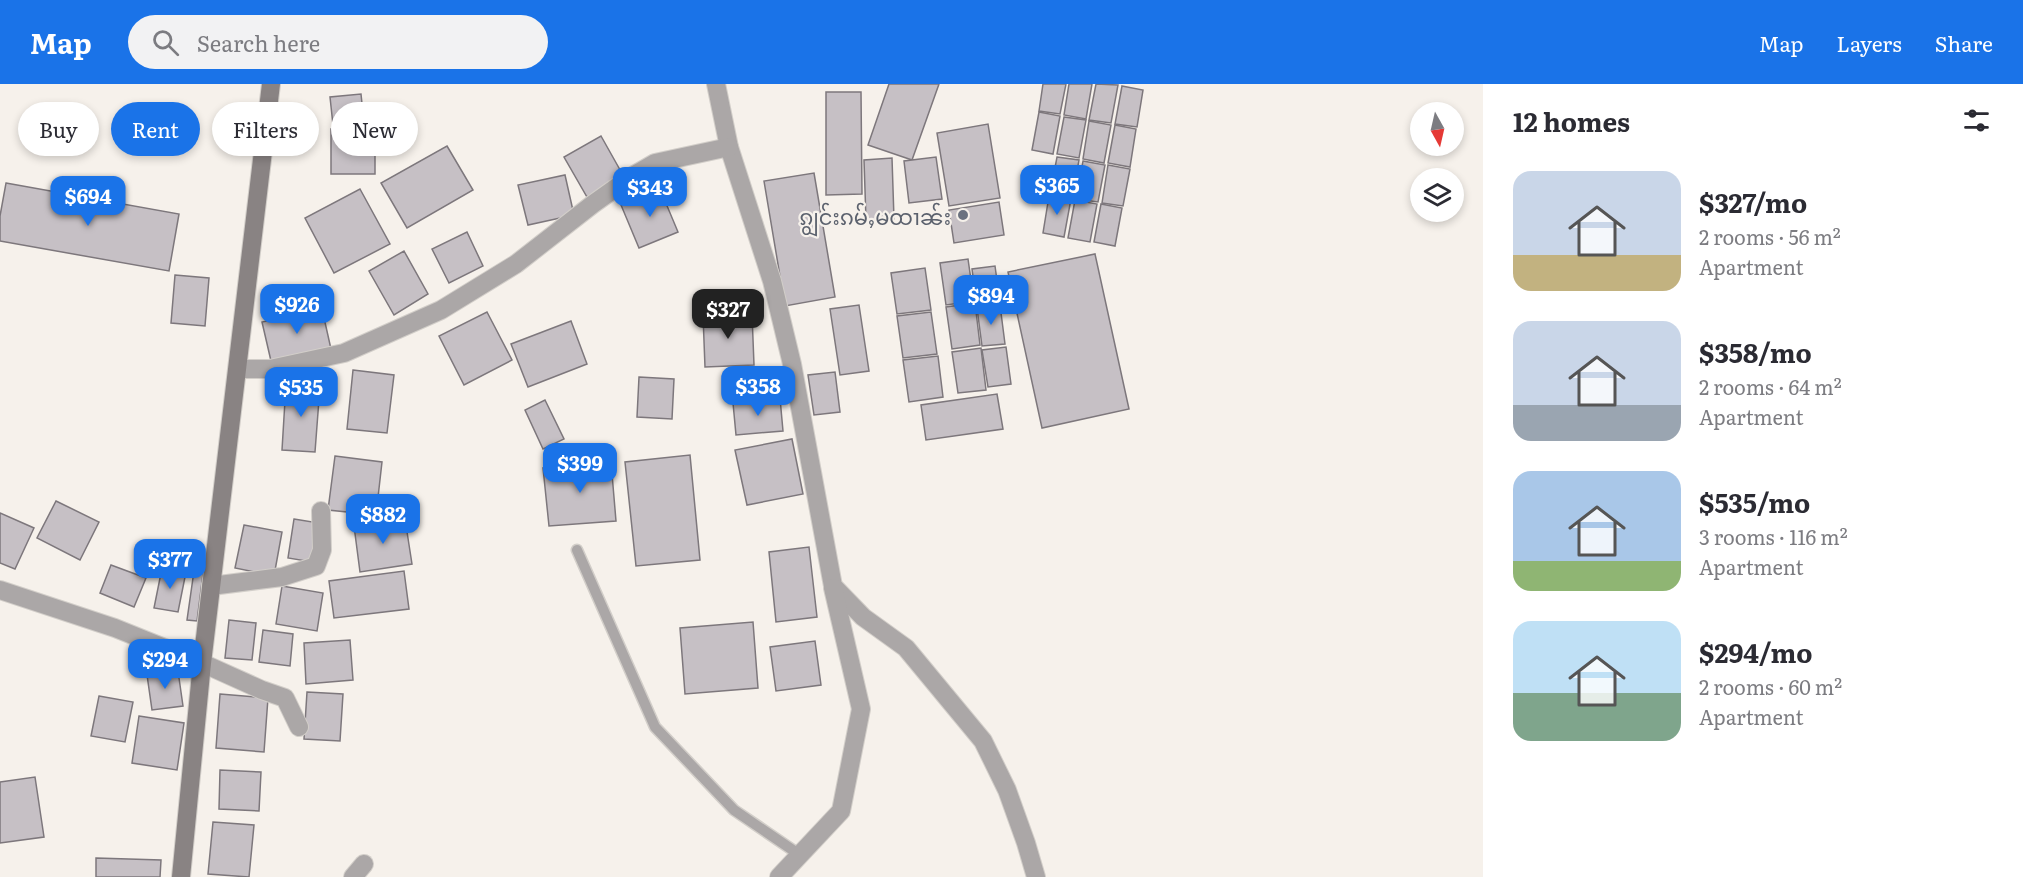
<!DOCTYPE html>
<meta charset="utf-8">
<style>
body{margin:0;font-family:Literata,"Noto Sans Myanmar",serif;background:#f2f2f3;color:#2b2b33;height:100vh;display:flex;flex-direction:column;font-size:22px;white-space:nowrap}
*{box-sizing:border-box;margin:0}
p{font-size:20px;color:#7c7c81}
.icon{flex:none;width:33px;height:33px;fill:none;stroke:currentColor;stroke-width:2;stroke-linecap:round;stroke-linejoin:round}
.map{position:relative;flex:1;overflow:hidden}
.details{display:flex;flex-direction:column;background:#fff;width:540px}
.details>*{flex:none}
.hud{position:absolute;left:18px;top:18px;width:570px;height:54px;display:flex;gap:12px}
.needle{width:39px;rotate:172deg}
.fabs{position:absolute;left:1410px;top:18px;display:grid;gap:12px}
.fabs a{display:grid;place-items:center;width:54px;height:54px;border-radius:50%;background:#fff;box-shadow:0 3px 9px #0003;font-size:30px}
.price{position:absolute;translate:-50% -51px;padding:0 14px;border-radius:12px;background:#1a73e8;color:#fff;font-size:20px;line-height:39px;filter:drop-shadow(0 2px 3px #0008)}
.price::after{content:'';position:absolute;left:50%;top:36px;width:18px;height:14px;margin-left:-9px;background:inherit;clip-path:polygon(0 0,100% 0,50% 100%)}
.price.selected{background:#222;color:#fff}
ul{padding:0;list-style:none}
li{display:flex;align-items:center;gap:18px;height:150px;padding:0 30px}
li span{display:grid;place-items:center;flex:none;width:168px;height:120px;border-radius:18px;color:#555}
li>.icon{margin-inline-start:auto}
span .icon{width:72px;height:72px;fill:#fffc;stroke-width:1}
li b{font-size:26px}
h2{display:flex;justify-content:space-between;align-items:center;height:72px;padding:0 30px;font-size:26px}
.pill{padding:0 21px;border-radius:27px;background:#fff;box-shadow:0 3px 9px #0003;font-size:21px;line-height:54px}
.pill.selected{background:#1a73e8;color:#fff}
header{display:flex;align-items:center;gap:36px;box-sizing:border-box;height:84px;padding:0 30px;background:#1a73e8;color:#fff}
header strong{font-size:28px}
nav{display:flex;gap:33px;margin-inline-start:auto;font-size:21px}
.search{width:420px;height:54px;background:#f2f2f3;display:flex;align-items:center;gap:15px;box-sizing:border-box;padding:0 21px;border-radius:33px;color:#7c7c81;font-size:22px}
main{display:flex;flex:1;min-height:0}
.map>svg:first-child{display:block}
.building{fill:#c6c0c5;stroke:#7d777c;stroke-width:1.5}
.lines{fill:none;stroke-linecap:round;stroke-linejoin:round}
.lane-casing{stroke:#d2cec9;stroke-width:13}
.street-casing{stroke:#d2cec9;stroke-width:20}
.secondary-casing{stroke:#d2cec9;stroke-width:20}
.lane{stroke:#aba7a7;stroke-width:10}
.street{stroke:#aba7a7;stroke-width:18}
.secondary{stroke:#898383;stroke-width:18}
.worship-dot{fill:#6b7280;stroke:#f6f1eb;stroke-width:2}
.labels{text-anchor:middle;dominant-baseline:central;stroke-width:4.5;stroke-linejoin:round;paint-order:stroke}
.worship-label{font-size:21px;fill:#5b616d;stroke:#f6f1eb;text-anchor:end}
</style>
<header>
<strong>Map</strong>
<div class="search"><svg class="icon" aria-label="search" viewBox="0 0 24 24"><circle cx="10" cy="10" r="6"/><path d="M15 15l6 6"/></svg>Search here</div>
<nav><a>Map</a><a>Layers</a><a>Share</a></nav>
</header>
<main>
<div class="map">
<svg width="1483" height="793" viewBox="0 0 1483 793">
<rect width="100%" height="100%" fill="#f6f1eb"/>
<g class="building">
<polygon points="889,0 939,0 912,76 868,61"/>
<polygon points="1043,0 1066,0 1060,30 1039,27"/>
<polygon points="1069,0 1092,0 1086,35 1064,31"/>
<polygon points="1096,0 1118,1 1111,39 1089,36"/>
<polygon points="1122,2 1143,6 1137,43 1115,40"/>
<polygon points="826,8 861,8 862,110 826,111"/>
<polygon points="361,10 364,39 333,41 330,13"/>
<polygon points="1039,28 1060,32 1053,70 1032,66"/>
<polygon points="1064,33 1086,36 1079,74 1057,70"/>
<polygon points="1089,37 1111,41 1104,79 1083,75"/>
<polygon points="988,40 1000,114 949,122 937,49"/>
<polygon points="1115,41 1136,45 1130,83 1108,79"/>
<rect x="331" y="45" width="44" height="45"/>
<polygon points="601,52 624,93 587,113 564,73"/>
<polygon points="447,62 473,106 407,144 381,99"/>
<polygon points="936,73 942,115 909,119 904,77"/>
<polygon points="1057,73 1079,76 1072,114 1050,110"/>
<polygon points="892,74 894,135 866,136 864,76"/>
<polygon points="1083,77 1105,81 1098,118 1076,115"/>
<polygon points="1108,81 1130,85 1123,122 1102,119"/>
<polygon points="814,89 835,213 785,222 764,97"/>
<polygon points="565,91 574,131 528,141 518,101"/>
<polygon points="6,99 179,130 169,187 0,157 0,132"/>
<polygon points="360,105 390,160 334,189 305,134"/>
<polygon points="660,105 678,148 639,164 621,121"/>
<polygon points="1049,112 1071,115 1064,153 1043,149"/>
<polygon points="1075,116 1097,120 1090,158 1068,154"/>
<polygon points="999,118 1004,151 954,159 949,126"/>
<polygon points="1101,120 1122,124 1115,162 1094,158"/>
<polygon points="467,148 483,182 449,199 432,165"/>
<polygon points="404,167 428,210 394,231 369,187"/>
<polygon points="1095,170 1129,325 1042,344 1008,188"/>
<polygon points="968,175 974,217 946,221 940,179"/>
<polygon points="995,182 1000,218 977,221 972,185"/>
<polygon points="925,184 931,226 897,230 891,189"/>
<polygon points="175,191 209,194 205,242 171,239"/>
<polygon points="975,219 980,261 952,265 946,223"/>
<polygon points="859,221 869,287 840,291 830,225"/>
<polygon points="1000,221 1005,260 982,262 977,224"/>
<polygon points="322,225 331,265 271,277 262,238"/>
<polygon points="487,228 512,276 464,301 439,252"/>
<polygon points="931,228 937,270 903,274 897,232"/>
<polygon points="752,230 754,281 705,283 703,231"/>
<polygon points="571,237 587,280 528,303 511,260"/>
<polygon points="1006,263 1011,300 988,303 982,266"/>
<polygon points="981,264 986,306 958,309 952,268"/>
<polygon points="938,272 943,313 909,318 903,276"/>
<polygon points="353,286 394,291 387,349 347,345"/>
<polygon points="835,288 840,328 814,331 808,291"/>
<polygon points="639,293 674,295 672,335 637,333"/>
<polygon points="286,300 320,302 315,368 282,366"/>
<polygon points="997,310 1003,345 926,356 921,321"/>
<polygon points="780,314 783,347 736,351 733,319"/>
<polygon points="545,316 564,355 543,365 525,326"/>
<polygon points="792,355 803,410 747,421 735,366"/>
<polygon points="690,371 700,476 636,482 625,378"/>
<polygon points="335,372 382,378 376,431 328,426"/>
<polygon points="611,378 616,437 549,442 543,384"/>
<polygon points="56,417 99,438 80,476 37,454"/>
<polygon points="0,429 34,444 15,485 0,479"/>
<polygon points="294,435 319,439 312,478 288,474"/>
<polygon points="405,435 412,480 360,488 354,442"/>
<polygon points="244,441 282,448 274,492 235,484"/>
<polygon points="809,463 817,533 776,538 769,468"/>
<polygon points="195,480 204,482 197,537 187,536"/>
<polygon points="111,481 146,494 134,523 100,509"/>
<polygon points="162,484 186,488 178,528 154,524"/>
<polygon points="404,487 409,525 334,534 329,497"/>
<polygon points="282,502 323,509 317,547 276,540"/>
<polygon points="229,536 256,539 252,576 225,574"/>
<polygon points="753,538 758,604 685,610 680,544"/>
<polygon points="263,546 293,550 290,582 259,578"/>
<polygon points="350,556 353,596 306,600 304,559"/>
<polygon points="815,557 821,601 776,607 770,563"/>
<polygon points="178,587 183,622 152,626 147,591"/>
<polygon points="307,608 343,610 340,657 304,655"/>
<polygon points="220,610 268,614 264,668 216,664"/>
<polygon points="99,612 133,618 125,658 91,652"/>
<polygon points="139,632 184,639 177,686 132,679"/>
<polygon points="220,686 261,688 259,727 219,725"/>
<polygon points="35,693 44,753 0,759 0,698"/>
<polygon points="213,738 254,741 249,793 208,790"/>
<polygon points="96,774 161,776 160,793 96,793"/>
</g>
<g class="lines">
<defs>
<polyline id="lane" points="577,466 655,643 734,726 800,771"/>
<g id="street">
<polyline points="716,0 729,63 772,197 792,280 833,502 863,533 906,564 983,657 1007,706 1026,759 1036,793"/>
<polyline points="238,285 270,285 344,269 441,226 516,180 593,120 631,93 655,79 729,63"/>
<polyline points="211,502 282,493 316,482 322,466 321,427"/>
<polyline points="0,506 115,544 202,579 262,606 285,614 299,643"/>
<polyline points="353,793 364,780"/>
<polyline points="779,793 841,727 861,625 833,504"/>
</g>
<polyline id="secondary" points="181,793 202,579 271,0"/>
</defs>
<use href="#lane" class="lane-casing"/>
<use href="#street" class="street-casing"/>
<use href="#secondary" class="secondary-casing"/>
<use href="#lane" class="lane"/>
<use href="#street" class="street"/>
<use href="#secondary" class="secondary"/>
</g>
<circle class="worship-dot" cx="963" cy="131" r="6"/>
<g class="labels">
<g class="worship-label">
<text x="951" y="131">ၵျွင်းၵမ်ႇမထၢၼ်း</text>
</g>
</g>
</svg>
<div class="fabs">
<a><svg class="needle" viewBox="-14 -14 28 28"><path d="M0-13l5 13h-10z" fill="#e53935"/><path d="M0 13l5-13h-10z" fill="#7c7c81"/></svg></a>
<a><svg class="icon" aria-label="layers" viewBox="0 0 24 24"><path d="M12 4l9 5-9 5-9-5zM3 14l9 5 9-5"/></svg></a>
</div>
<b class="price" style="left:1057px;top:132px">$365</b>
<b class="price" style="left:650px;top:134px">$343</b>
<b class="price" style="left:88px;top:143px">$694</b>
<b class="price" style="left:991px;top:242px">$894</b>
<b class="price" style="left:297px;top:251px">$926</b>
<b class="price selected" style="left:728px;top:256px">$327</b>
<b class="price" style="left:758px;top:333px">$358</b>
<b class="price" style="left:301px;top:334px">$535</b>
<b class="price" style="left:580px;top:410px">$399</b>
<b class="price" style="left:383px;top:461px">$882</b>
<b class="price" style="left:170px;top:506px">$377</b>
<b class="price" style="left:165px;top:606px">$294</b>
<div class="hud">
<a class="pill">Buy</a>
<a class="pill selected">Rent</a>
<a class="pill">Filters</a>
<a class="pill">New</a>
</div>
</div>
<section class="details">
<h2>12 homes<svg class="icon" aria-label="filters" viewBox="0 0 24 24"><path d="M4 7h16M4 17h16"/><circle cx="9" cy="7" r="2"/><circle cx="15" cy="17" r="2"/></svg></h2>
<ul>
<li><span style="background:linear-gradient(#c9d6e8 70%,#c2b280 0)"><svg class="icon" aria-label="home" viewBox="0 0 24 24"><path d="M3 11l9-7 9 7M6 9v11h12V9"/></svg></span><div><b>$327/mo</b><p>2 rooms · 56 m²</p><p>Apartment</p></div></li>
<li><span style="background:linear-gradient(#c9d6e8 70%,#9aa5b1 0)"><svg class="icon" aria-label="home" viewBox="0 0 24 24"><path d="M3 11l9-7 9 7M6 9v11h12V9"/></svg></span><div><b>$358/mo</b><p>2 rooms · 64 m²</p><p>Apartment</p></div></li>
<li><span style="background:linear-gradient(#a9c7e8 75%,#8fb573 0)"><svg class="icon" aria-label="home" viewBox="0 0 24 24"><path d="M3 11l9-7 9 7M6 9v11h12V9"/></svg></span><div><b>$535/mo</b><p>3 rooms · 116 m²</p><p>Apartment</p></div></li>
<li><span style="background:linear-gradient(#bfe0f5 60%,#7fa58c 0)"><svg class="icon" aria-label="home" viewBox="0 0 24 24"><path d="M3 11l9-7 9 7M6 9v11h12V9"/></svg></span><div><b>$294/mo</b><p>2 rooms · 60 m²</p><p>Apartment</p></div></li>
</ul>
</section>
</main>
